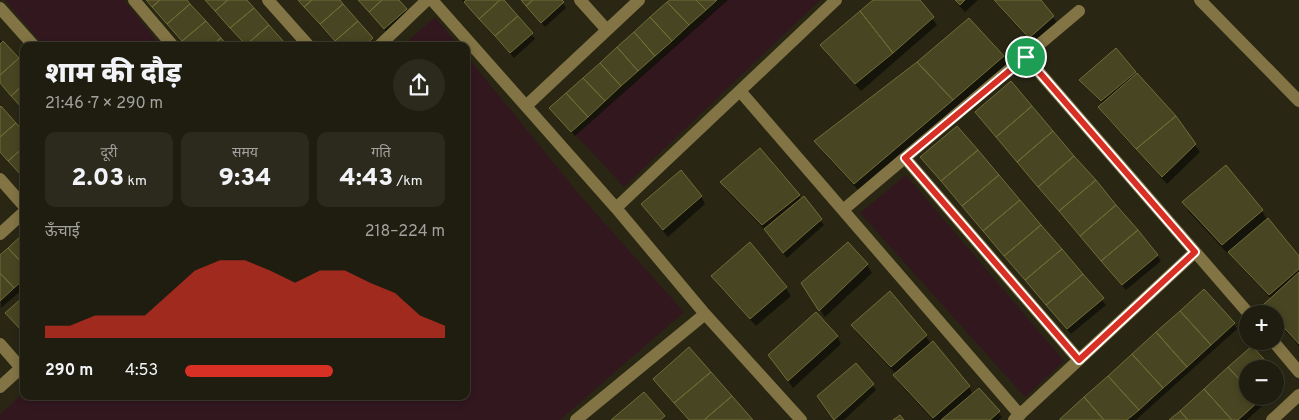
<!DOCTYPE html>
<html lang="hi">
<head>
<meta charset="utf-8">
<style>
  :root { --surface:#1f1d0f; --page:#2c2a1d; --text:#f1f3f6; --muted:#a1a29e; --line:#3c3b2f; --accent:#d93025 }
  body { margin:0; font-family:Overpass,"Noto Sans Devanagari",sans-serif; background:var(--page); color:var(--text); height:100vh; display:flex; flex-direction:column; font-size:19px; white-space:nowrap }
  * { box-sizing:border-box; margin:0 }
  p { font-size:16px; color:var(--muted) }
  .icon { flex:none; width:28px; height:28px; fill:none; stroke:currentColor; stroke-width:2; stroke-linecap:round; stroke-linejoin:round }
  .map { position:relative; flex:1; overflow:hidden }
  .panel { position:absolute; left:20px; top:42px; width:450px; height:358px; display:flex; flex-direction:column; background:var(--surface); border-radius:10px; box-shadow:0 2px 8px #0003,0 0 0 1px var(--line) }
  .panel>* { flex:none }
  .buttons { position:absolute; left:1239px; top:305px; display:grid; gap:10px }
  .buttons a { display:grid; place-items:center; width:45px; height:45px; border-radius:50%; background:var(--surface); box-shadow:0 2px 8px #0003,0 0 0 1px var(--line); font-size:25px }
  .pin { position:absolute; display:grid; place-items:center; width:42px; height:42px; color:#fff; margin:-21px; border:2px solid #fff; border-radius:50%; box-shadow:0 1px 5px #0007 }
  .round { display:grid; place-items:center; flex:none; width:52px; height:52px; border-radius:26px; background:var(--page) }
  .overview { display:flex; align-items:center; justify-content:space-between; height:85px; padding:0 25px }
  h1 { font-size:28px; font-weight:800; line-height:38px }
  .metrics { display:grid; grid-template-columns:repeat(3,1fr); gap:8px; height:85px; padding:5px 25px }
  .metrics div { display:grid; align-content:center; border-radius:10px; background:var(--page); text-align:center }
  .metrics b { font-size:25px; font-weight:800 }
  .metrics small { font-size:14px; font-weight:400 }
  .metrics p { font-size:14px }
  .chart { height:140px; padding:10px 25px }
  .chart p { display:flex; justify-content:space-between }
  .chart svg { width:100%; height:90px; margin-top:5px; fill:var(--accent); opacity:.7 }
  ul { padding:0 25px; list-style:none; font-size:16px }
  li { display:grid; grid-template-columns:80px 60px 1fr; align-items:center; height:38px }
  li i { height:12px; border-radius:6px; background:var(--accent) }
  .map>svg:first-child { display:block }
  .green { fill:#32171f }
  .shadow { fill:#0007 }
  .building { fill:#484522; stroke:#716d37 }
  .lines { fill:none; stroke-linecap:round; stroke-linejoin:round }
  .minor { stroke:#827444; stroke-width:12 }
  .route-casing { stroke:#fff; stroke-width:10 }
  .route { stroke:#d93025; stroke-width:6 }
</style>
</head>
<body>
<div class="map">
<svg width="1299" height="420" viewBox="0 0 1299 420">
  <rect width="100%" height="100%" fill="#292714"/>
  <path class="green" d="M5,0h119l37,46h-117z
    M726,0h94l-196,187 -48,-52z
    M435,17l24,29h-57z
    M466,55l116,143 102,114 -124,108h-560v-5l24,-23v4h442z
    M906,175l158,186 -39,36 -165,-184z"/>
  <path class="shadow" d="M145,0h40l42,46h-40z
    M205,0h40l41,46h-40z
    M298,0h40l37,44 -2,2h-34z
    M358,0h40l11,15 -21,19z
    M462,0h40l33,39 -21,19z
    M521,0h40l5,8 -21,19z
    M673,0h55l-153,136 -24,-28z
    M875,0h43l19,25 -76,66 -35,-38 -4,-8z
    M954,0h24l-13,12z
    M993,0h47l18,24 -24,21z
    M0,39l24,27v44l-24,-26z
    M1003,57l4,8 -146,128 -39,-42 -6,-10z
    M1135,73l60,72 5,7 -33,32 -63,-69 -5,-8 4,-3 -19,-18 -4,-5z
    M976,113l181,142 4,6 -35,29z
    M957,127l149,178 -35,29 -146,-172z
    M760,150l64,75 -37,33 -20,-26 -41,-42 -4,-8z
    M1226,166l36,45 6,10 31,37v88l-24,-26v-6l-6,-1 -4,-7 6,-7 -36,-39 -6,-9 -2,2 -39,-42 -4,-8z
    M701,196l4,8 -37,33 -21,-25 -4,-8z
    M24,235v53l-23,20 -1,-51z
    M750,244l36,44 5,8 -35,30 -39,-42 -5,-8z
    M848,244l19,21 5,8 -47,44 -18,-26z
    M890,292l36,44 5,8 38,43 4,7 6,-4 23,27 -3,3h-66l-34,-37 -5,-7 2,-2 -39,-41 -5,-8z
    M1234,324l3,5 -101,91h-75z
    M837,336l4,8 -48,44 -23,-32z
    M856,364l20,26 -32,30h-9l-13,-18z
    M1248,369v27h25l-26,24h-76z
    M1275,373l10,13 -10,9z
    M654,379l97,41h-63z"/>
  <path class="building" d="M146,0h14l-8,7z
    M160,0h27l3,4 -23,20 -15,-17z
    M205,0h23l-13,11z
    M228,0h19l7,8 -24,20 -15,-17z
    M298,0h14l-8,7z
    M312,0h28l3,4 -23,20 -16,-17z
    M358,0h24l-13,12z
    M382,0h17l8,9 -23,20 -15,-17z
    M466,0h34l-21,19 -15,-17z
    M500,0h4l14,16 -23,20 -16,-17z
    M521,0h12l-7,6z
    M533,0h29l2,2 -23,21 -15,-17z
    M670,0h26l10,10 -17,15 -22,-23z
    M696,0h21l-11,10z
    M873,0h47l14,17 -41,36 -33,-42z
    M955,0h10l-5,5z
    M994,0h47l13,16 -25,22z
    M667,2l22,23 -17,16 -22,-24z
    M190,4l16,17 -24,20 -15,-17z
    M343,4l15,17 -23,20 -15,-17z
    M254,8l15,17 -23,20 -16,-17z
    M860,11l33,42 -38,31 -35,-39z
    M518,16l15,17 -23,20 -15,-17z
    M650,17l22,24 -17,15 -21,-24z
    M969,18l35,38 -51,44 -36,-38z
    M206,21l15,17 -10,8h-24l-5,-5z
    M358,21l15,17 -9,8h-25l-4,-5z
    M269,25l15,17 -5,4h-32l-1,-1z
    M634,32l21,24 -17,15 -21,-24z
    M221,38l7,8h-17z
    M3,41l16,17 -19,17v-31z
    M617,47l21,24 -17,15 -21,-23z
    M1116,48l20,24 -35,29 -22,-21z
    M19,58l5,6v20l-13,12 -11,-13v-8z
    M917,62l36,38 -99,84 -40,-43z
    M600,63l21,23 -16,15 -22,-23z
    M1137,73l39,43 -40,33 -38,-42z
    M583,78l22,23 -17,16 -22,-24z
    M1011,81l21,25 -36,31 -21,-25z
    M24,84v26l-13,-14z
    M566,93l22,24 -17,15 -22,-24z
    M1,106l15,17 -16,14v-30z
    M1032,106l21,25 -36,31 -21,-25z
    M1176,116l20,28 -34,33 -26,-28z
    M16,123l8,9v15l-16,14 -8,-9v-15z
    M957,126l21,24 -37,31 -21,-24z
    M1053,131l21,25 -36,31 -21,-25z
    M24,147v31l-16,-17z
    M760,148l40,47 -38,30 -42,-43z
    M978,150l21,25 -37,31 -21,-25z
    M1074,156l22,24 -37,31 -21,-24z
    M1226,165l37,45 -41,35 -40,-43z
    M681,170l21,26 -39,34 -22,-26z
    M999,175l21,25 -37,31 -21,-25z
    M1096,180l20,25 -36,31 -21,-25z
    M804,196l18,23 -39,34 -19,-24z
    M1020,200l21,25 -37,31 -21,-25z
    M1116,205l22,25 -37,31 -21,-25z
    M1268,218l31,38v13l-30,26 -41,-43z
    M1041,225l21,24 -37,31 -21,-24z
    M1138,230l20,25 -36,30 -21,-24z
    M24,233v32l-16,-17z
    M750,242l37,45 -37,32 -39,-43z
    M848,242l20,22 -49,47 -18,-28z
    M8,248l16,17v14l-10,9 -14,-15v-18z
    M1062,249l21,25 -37,31 -21,-25z
    M1299,272v72l-24,-26v-4h-4l-8,-9z
    M0,273l14,15 -14,13z
    M1083,274l21,24 -37,31 -21,-24z
    M1204,289l31,34 -24,22 -31,-34z
    M890,291l37,44 -36,32 -40,-42z
    M22,298l2,2v33l-19,-20z
    M1180,311l31,34 -24,22 -31,-35z
    M816,312l22,24 -50,45 -20,-26z
    M1156,332l31,35 -24,21 -31,-34z
    M933,341l37,45 -37,32 -40,-43z
    M1252,346l21,23h-25v20l-20,-22z
    M689,347l22,25 -37,31 -21,-24z
    M1132,354l31,34 -24,22 -31,-34z
    M856,363l18,21 -40,36 -17,-24z
    M1228,367l20,22v7h6l5,5 -21,19h-6l-28,-31z
    M1275,371l8,9 -8,7z
    M711,372l21,24 -28,24h-15l-15,-17z
    M1108,376l31,34 -12,10h-23l-20,-23z
    M979,388l21,23 -10,9h-49z
    M1204,389l28,31h-44l-8,-9z
    M644,392l21,24 -5,4h-49z
    M732,396l21,24h-49z
    M1254,396h10l-5,5z
    M1084,397l20,23h-44v-1z
    M1180,411l8,9h-19z
    M900,415l4,5h-11z"/>
  <g class="lines">
    <path class="minor" d="M134,0l39,46
      M268,0l41,46
      M432,0l184,208 220,-208
      M580,0l27,30
      M1200,0l99,101
      M0,8l34,38
      M379,46l48,-46
      M1026,57l223,257
      M740,91l280,324
      M526,106l113,-106
      M905,158l174,202
      M0,179l24,27
      M843,210l236,-199
      M0,234l24,-22
      M705,314l96,106
      M1273,341l26,31
      M0,344l21,24
      M0,387l24,-22
      M576,420l129,-106 -89,-106
      M1014,420l181,-168
      M1272,420l27,-25"/>
  </g>
  <g class="lines">
    <defs>
      <path id="route" d="M1026,57l169,195 -116,108 -174,-202z"/>
    </defs>
    <use href="#route" class="route-casing"/>
    <use href="#route" class="route"/>
  </g>
</svg>
<div class="buttons">
<a>+</a>
<a>−</a>
</div>
<div class="pin" style="left:1026px;top:57px;background:#1e9e55"><svg class="icon" aria-label="arrive" viewBox="0 0 24 24"><path d="M6 21V4h12l-3 4 3 4H6"/></svg></div>
<section class="panel">
<div class="overview"><div><h1>शाम की दौड़</h1><p>21:46 · 7 × 290 m</p></div><a class="round"><svg class="icon" aria-label="share" viewBox="0 0 24 24"><path d="M12 15V3M7 8l5-5 5 5M5 13v7h14v-7"/></svg></a></div>
<div class="metrics">
<div><p>दूरी</p><b>2.03<small> km</small></b></div>
<div><p>समय</p><b>9:34</b></div>
<div><p>गति</p><b>4:43<small> /km</small></b></div>
</div>
<div class="chart"><p><span>ऊँचाई</span>218–224 m</p>
<svg viewBox="0 0 160 44" preserveAspectRatio="none"><path d="M0 44V38L10 38L20 33L30 33L40 33L50 22L60 11L70 6L80 6L90 11L100 17L110 11L120 11L130 17L140 22L150 33L160 38V44z"/></svg>
</div>
<ul>
<li><b>290 m</b>4:53<i style="width:57%"></i></li>
</ul>
</section>
</div>
</body>
</html>
